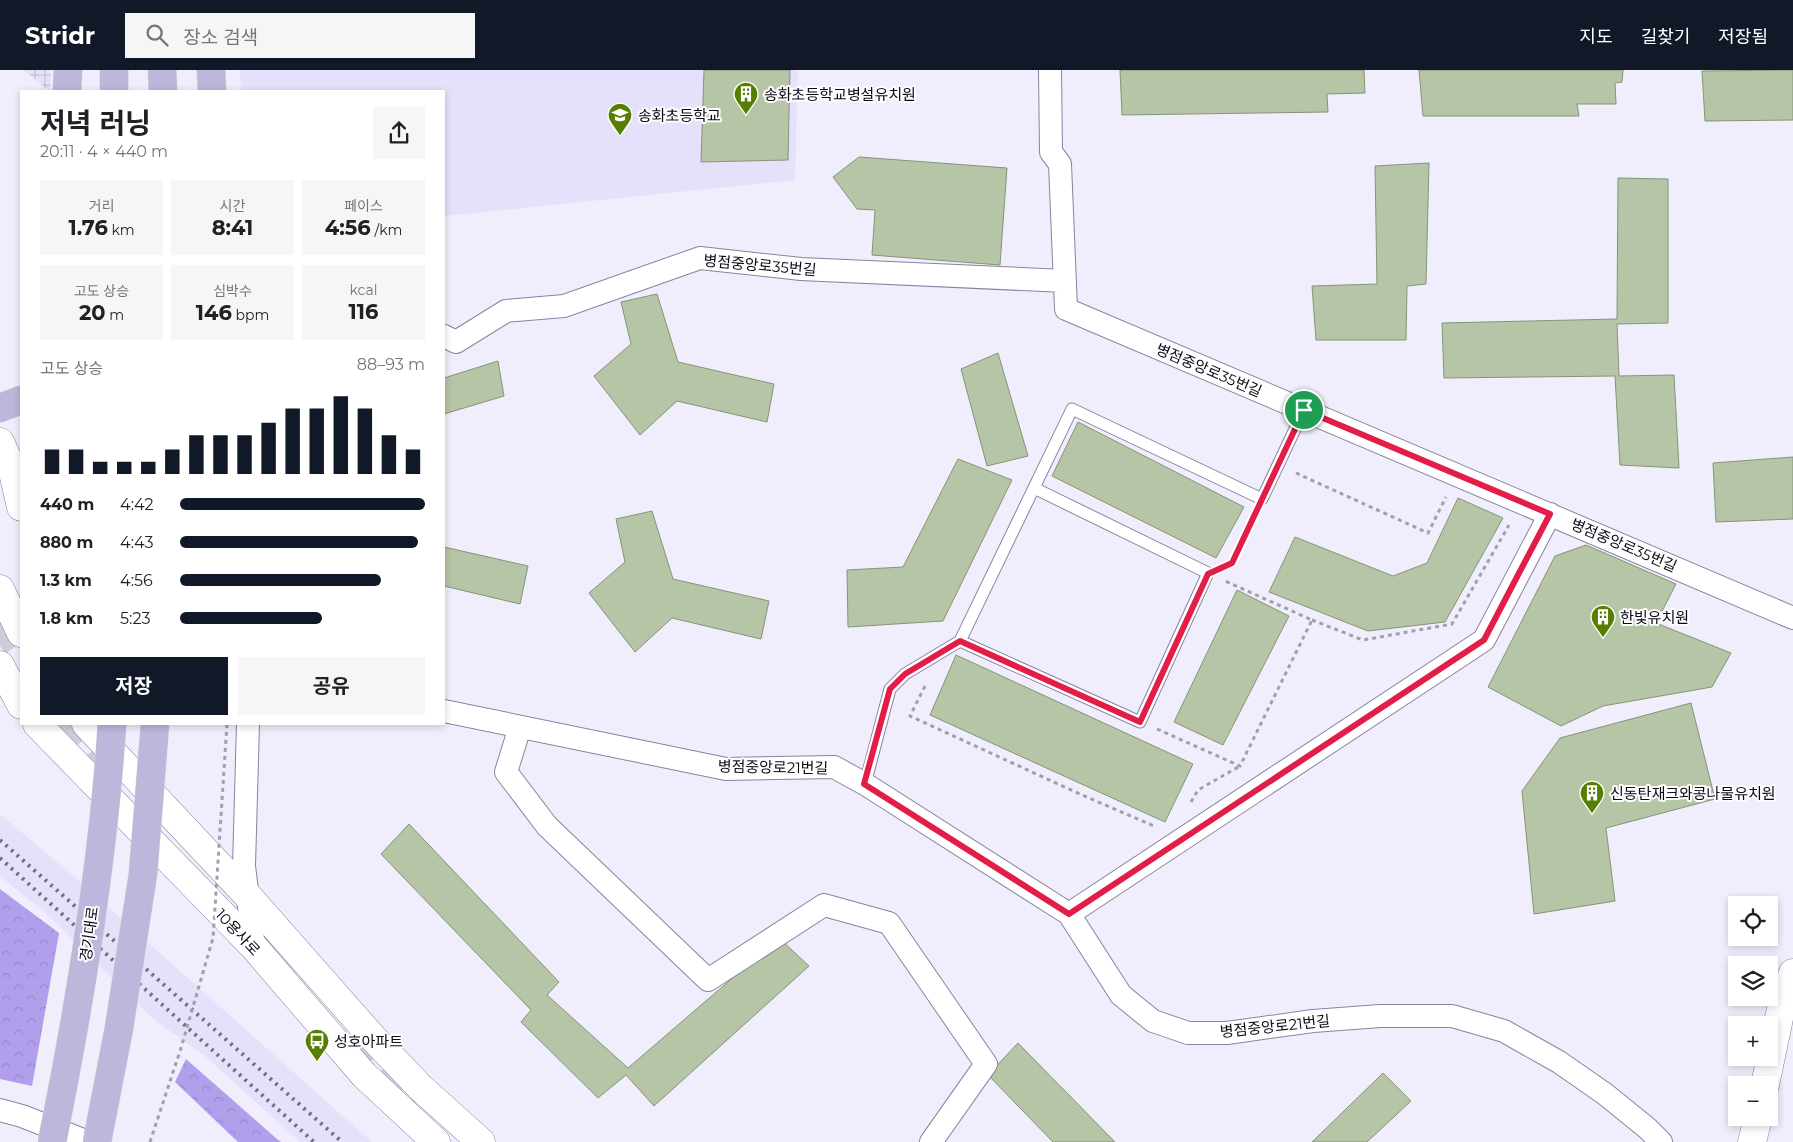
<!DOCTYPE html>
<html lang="ko">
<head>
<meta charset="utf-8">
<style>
  :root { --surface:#fff; --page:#f6f6f6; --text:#202124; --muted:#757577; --accent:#111827 }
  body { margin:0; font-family:Montserrat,"Noto Sans KR",sans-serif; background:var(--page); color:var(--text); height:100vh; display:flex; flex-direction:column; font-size:19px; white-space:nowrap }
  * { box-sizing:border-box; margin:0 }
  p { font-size:16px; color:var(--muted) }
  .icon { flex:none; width:28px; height:28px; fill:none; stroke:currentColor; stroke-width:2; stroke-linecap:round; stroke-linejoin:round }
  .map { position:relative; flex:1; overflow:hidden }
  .sheet { position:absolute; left:20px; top:20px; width:425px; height:635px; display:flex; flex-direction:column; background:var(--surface); border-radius:0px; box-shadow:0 2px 8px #0003 }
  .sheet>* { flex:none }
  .tools { position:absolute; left:1728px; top:826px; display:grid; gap:10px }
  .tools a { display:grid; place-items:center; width:50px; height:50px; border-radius:0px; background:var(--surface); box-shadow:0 2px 8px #0003; font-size:25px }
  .pin { position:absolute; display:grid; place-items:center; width:42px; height:42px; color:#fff; margin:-21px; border:2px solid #fff; border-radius:50%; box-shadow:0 1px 5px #0007 }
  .round { display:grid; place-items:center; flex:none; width:52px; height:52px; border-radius:0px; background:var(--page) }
  .head { display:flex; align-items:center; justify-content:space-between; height:85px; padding:0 20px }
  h1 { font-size:28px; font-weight:700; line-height:38px }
  .figures { display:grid; grid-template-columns:repeat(3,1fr); gap:8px; height:85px; padding:5px 20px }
  .figures div { display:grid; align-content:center; border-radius:0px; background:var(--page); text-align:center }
  .figures b { font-size:21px; font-weight:700 }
  .figures small { font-size:14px; font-weight:400 }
  .figures p { font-size:14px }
  .chart { height:140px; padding:10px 20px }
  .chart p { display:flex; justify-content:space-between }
  .chart svg { width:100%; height:90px; margin-top:5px; stroke:var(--accent); stroke-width:6 }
  .primary-button { display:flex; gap:10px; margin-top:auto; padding:10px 20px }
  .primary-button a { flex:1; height:58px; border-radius:0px; background:var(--accent); color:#fff; font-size:20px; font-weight:700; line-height:58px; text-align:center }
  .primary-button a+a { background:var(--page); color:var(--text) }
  ul { padding:0 20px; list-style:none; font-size:16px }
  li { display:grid; grid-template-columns:80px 60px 1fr; align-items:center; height:38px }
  li i { height:12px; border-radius:6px; background:var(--accent) }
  header { display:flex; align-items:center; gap:30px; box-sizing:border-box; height:70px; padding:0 25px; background:var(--accent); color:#fff }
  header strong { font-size:24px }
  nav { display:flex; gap:28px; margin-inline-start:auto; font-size:18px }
  .search { width:350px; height:45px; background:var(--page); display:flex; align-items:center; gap:12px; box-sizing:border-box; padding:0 18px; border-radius:0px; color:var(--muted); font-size:19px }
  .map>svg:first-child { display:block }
  .built { fill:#e5e1fa }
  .industrial { fill:url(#industrial-grid) }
  .forest { fill:url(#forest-crowns) }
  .building { fill:#b6c5a5; stroke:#859476 }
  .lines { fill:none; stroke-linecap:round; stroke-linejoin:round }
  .tertiary-tunnel { stroke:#ceccd9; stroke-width:28; stroke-dasharray:28 14; stroke-linecap:butt }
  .service-casing { stroke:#8982a2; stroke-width:13 }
  .minor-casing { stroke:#8982a2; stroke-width:24 }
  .tertiary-casing { stroke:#8982a2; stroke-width:29 }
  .primary-casing { stroke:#ceced0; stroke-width:29 }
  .path { stroke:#a19fac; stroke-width:3; stroke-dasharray:4 4; stroke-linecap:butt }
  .service { stroke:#fff; stroke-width:11 }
  .minor { stroke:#fff; stroke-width:22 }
  .tertiary { stroke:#fff; stroke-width:28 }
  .primary { stroke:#bfb6dc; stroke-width:28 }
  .rail { stroke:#716f7b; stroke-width:4; stroke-dasharray:2.5 5; stroke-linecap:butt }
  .primary-bridge-casing { stroke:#ceced0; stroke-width:29; stroke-linecap:butt }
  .path-bridge { stroke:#a19fac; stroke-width:3; stroke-dasharray:4 4; stroke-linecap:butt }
  .primary-bridge { stroke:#bfb6dc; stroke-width:28 }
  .route-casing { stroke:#fff; stroke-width:10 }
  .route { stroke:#e11d48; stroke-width:6 }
  .labels { text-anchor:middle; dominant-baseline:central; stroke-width:4; stroke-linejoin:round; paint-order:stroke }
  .poi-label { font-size:15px; fill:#0c0914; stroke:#fdfdfd; text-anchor:start }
  .street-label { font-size:15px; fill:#0c0914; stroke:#fdfdfd }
</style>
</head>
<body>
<header>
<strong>Stridr</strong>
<div class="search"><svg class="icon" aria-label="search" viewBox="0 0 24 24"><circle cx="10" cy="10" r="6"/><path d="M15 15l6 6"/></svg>장소 검색</div>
<nav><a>지도</a><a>길찾기</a><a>저장됨</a></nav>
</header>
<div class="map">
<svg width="1793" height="1072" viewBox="0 0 1793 1072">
  <defs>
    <pattern id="industrial-grid" width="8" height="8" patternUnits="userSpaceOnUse" patternTransform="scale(1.25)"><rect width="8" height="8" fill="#e5e1fa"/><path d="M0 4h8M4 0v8" fill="none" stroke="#c3c0d5"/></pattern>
    <pattern id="forest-crowns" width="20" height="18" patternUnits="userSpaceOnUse" patternTransform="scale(1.25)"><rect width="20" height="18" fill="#b19fec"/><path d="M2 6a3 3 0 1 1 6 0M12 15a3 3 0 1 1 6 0" fill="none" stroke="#9788ca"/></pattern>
  </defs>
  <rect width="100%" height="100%" fill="#f0eefc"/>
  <path class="built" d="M240,0h558l-3,110 -351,36v-125h-203z
    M0,744l70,59 302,269h-72l-94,-85 -54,-39 -104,-103 -48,-39z"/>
  <path class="industrial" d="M24,0h27l-1,21h-1z"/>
  <path class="forest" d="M0,819l59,44 -27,153 -32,-7z
    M186,989l91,80 4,3h-43l-63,-60z"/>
  <path class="building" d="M704,0h86l-2,90 -87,2z
    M1120,0h244l1,23 -38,1 1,18 -206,3z
    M1419,0h204l-1,12 -7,1 1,21h-39l2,12h-156z
    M1793,0v50l-88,1 -3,-50z
    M859,87l148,11 -7,97 -128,-10 3,-45 -18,-1 -24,-32z
    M1429,93l-3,121 -19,2 -1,54h-90l-4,-54 65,-2 -2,-118z
    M1618,108l50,1v144l-51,1 2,52 55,-1 5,93 -59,-3 -5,-89 -171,2 -2,-55 175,-4z
    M657,224l21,68 96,22 -7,38 -90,-21 -37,34 -46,-59 37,-32 -10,-42z
    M998,283l30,103 -41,10 -26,-97z
    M498,291l6,35 -60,18v-36z
    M1078,352l166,85 -28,51 -164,-82z
    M1793,387v62l-77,3 -3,-59z
    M958,389l54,21 -69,141 -95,6 -1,-57 56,-3z
    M1458,428l45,20 -58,104 -77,9 -99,-39 26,-55 98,39 34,-13z
    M652,441l21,68 96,22 -8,38 -89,-21 -37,34 -46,-59 36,-31 -9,-43z
    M1586,475l90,39 -20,39 75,30 -19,34 -109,19 -42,20 -73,-39 67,-131z
    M444,477l84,19 -8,38 -76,-18z
    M1237,520l52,26 -66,129 -49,-23z
    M956,585l237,109 -28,58 -235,-107z
    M1691,633l24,96 -109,29 9,73 -81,13 -12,-123 38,-53z
    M409,754l150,158 -12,13 81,73 151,-130 30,28 -155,140 -28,-31 -28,23 -77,-76 10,-12 -150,-156z
    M1018,973l97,99h-62l-65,-67z
    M1383,1003l28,28 -44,41h-55z"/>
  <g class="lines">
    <path class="tertiary-tunnel" d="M0,553l21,28
      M59,654l44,52
      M356,967l30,35 32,29"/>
    <defs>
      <path id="service" d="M960,571l180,81 68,-149 -174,-85
        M865,714l25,-95 15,-15 55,-33 112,-232 190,90 42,-89"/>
      <path id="minor" d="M1050,0l1,82 9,12 6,145 727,309
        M444,266l12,6 50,-31 58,-5 136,-48 101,11 264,12
        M444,641l282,58 108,-2 31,17 204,130 52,81 32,26 35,12h39l86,-12 67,-5h72l52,15 55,31 46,32 42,34 14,14
        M248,654l-4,142 10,81
        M520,657l-14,45 41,54 161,154 116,-75 65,18 97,141 -55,78
        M1069,844l415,-274 66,-126
        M0,1040l22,6 66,26"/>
      <path id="tertiary" d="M0,372l12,26 9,39
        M0,519l21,44
        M0,595l21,40
        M37,654l217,223 110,128 72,67
        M86,654l161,171 127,144 47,49 60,54
        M1765,1015l18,-86 10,-26
        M1752,1072l6,-24"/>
      <path id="primary" d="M114,0v21
        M162,0l1,21
        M211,0l1,21
        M67,21l1,-21
        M0,338l21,-8"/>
    </defs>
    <use href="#service" class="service-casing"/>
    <use href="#minor" class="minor-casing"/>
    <use href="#tertiary" class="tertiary-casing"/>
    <use href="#primary" class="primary-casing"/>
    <path class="path" d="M1296,403l132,60 18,-36
      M1227,496l5,-3 21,-46
      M1312,550l51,20 89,-16 57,-99
      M925,616l-15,30 172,79 72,31
      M1157,659l83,37 72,-146 -87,-39
      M1191,732l7,-12 42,-24"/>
    <use href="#service" class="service"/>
    <use href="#minor" class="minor"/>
    <use href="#tertiary" class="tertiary"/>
    <use href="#primary" class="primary"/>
    <path class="rail" d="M0,770l342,302
      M0,788l314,284"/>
    <defs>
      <path id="primary-bridge" d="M52,1072c28,-138 51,-278 60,-418
        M97,1072l22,-114 24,-154 12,-150"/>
    </defs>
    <use href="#primary-bridge" class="primary-bridge-casing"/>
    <path class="path-bridge" d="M150,1072l31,-94 32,-110 14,-214"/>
    <use href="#primary-bridge" class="primary-bridge"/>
  </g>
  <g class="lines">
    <defs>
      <path id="route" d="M1304,340l246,104 -66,126 -415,274 -205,-130 26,-95 15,-15 55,-33 180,81 68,-148 24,-11z"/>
    </defs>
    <use href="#route" class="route-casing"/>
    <use href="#route" class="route"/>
  </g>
  <defs>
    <symbol id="building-pin" viewBox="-11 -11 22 30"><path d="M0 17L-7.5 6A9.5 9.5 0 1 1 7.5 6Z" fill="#567f01" stroke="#fdfdfd"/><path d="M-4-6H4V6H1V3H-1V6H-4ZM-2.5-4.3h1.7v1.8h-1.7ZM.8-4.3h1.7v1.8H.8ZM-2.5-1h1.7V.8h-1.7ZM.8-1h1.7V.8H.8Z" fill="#fff"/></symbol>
    <symbol id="school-pin" viewBox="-11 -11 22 30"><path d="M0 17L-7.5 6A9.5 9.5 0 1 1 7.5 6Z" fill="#567f01" stroke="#fdfdfd"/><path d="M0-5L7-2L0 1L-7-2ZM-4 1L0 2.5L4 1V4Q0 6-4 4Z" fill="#fff"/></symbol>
    <symbol id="bus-pin" viewBox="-11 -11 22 30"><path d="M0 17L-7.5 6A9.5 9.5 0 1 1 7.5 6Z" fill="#567f01" stroke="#fdfdfd"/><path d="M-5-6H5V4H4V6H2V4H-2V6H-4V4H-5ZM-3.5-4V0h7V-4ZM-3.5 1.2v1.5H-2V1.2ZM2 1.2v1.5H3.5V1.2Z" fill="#fff"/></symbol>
  </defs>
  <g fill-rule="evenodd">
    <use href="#building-pin" x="732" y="10" width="28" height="38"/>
    <use href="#school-pin" x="606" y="31" width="28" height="38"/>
    <use href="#building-pin" x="1589" y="533" width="28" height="38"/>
    <use href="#building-pin" x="1578" y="709" width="28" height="38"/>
    <use href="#bus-pin" x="303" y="957" width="28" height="38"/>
  </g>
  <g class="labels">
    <g class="poi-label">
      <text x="764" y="24">송화초등학교병설유치원</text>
      <text x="638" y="45">송화초등학교</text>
      <text x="1620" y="547">한빛유치원</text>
      <text x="1610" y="723">신동탄재크와콩나물유치원</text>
      <text x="334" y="971">성호아파트</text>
    </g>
    <g class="street-label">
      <text transform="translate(760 195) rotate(5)">병점중앙로35번길</text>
      <text transform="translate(1209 300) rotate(23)">병점중앙로35번길</text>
      <text transform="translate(1624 475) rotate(23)">병점중앙로35번길</text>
      <text transform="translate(773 697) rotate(1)">병점중앙로21번길</text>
      <text transform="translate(238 862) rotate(47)">10용사로</text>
      <text transform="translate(89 864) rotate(-82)">경기대로</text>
      <text transform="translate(1275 956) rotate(-6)">병점중앙로21번길</text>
    </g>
  </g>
</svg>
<div class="tools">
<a><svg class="icon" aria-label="locate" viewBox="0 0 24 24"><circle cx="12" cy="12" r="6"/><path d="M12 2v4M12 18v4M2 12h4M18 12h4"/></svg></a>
<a><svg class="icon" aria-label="layers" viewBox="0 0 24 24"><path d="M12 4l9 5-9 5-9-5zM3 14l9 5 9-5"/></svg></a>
<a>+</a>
<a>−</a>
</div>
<div class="pin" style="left:1304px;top:340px;background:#1e9e55"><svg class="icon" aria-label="arrive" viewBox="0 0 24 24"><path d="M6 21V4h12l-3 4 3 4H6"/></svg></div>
<section class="sheet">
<div class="head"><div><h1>저녁 러닝</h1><p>20:11 · 4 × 440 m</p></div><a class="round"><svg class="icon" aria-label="share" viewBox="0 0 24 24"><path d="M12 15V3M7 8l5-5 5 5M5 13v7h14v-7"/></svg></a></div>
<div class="figures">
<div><p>거리</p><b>1.76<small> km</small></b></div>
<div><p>시간</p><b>8:41</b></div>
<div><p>페이스</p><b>4:56<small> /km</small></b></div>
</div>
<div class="figures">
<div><p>고도 상승</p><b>20<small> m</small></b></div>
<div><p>심박수</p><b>146<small> bpm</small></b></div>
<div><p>kcal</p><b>116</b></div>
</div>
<div class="chart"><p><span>고도 상승</span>88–93 m</p>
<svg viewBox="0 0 160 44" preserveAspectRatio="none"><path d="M5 44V32M15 44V32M25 44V38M35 44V38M45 44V38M55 44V32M65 44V25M75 44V25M85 44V25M95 44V19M105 44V12M115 44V12M125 44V6M135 44V12M145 44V25M155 44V32"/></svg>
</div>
<ul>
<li><b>440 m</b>4:42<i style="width:100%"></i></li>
<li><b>880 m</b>4:43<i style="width:97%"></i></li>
<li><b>1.3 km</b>4:56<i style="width:82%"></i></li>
<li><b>1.8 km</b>5:23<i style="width:58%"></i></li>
</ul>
<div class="primary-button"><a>저장</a><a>공유</a></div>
</section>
</div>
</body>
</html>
